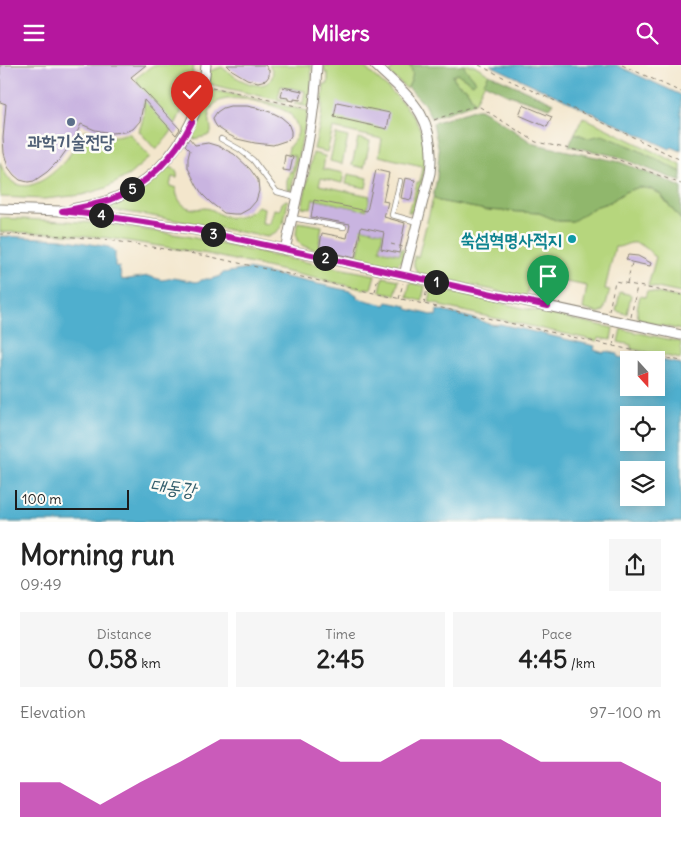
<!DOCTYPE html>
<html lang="en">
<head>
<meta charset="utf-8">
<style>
  :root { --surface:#fff; --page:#f6f6f6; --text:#222; --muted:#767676; --accent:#b5179e }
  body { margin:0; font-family:Delius,"Poor Story",sans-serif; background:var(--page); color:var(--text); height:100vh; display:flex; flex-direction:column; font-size:19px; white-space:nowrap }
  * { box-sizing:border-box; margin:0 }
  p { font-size:16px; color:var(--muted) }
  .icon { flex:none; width:28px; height:28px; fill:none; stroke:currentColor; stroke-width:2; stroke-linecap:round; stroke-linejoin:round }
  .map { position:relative; height:457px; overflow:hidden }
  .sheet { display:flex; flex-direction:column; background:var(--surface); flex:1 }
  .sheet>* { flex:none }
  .needle { width:32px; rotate:159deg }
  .tools { position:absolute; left:620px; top:286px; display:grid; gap:10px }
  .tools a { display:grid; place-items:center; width:45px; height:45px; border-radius:0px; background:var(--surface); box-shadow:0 2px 12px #0003; font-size:25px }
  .scale { position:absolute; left:15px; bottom:12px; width:114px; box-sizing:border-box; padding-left:5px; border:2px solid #1c1c1c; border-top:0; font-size:14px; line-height:18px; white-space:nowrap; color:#1c1c1c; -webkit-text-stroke:4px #fdfcf7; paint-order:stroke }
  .pin { position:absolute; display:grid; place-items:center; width:42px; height:42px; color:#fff; margin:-51px -21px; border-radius:50% 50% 50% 0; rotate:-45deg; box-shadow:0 0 5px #0007 }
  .pin .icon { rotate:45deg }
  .km { position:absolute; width:25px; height:25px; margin:-12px; border-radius:50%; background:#222; color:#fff; font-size:14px; line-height:25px; text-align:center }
  .round { display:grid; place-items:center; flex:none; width:52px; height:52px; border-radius:0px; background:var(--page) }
  .overview { display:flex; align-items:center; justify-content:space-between; height:85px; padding:0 20px }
  h1 { font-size:28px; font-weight:800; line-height:38px }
  .stats { display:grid; grid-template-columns:repeat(3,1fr); gap:8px; height:85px; padding:5px 20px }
  .stats div { display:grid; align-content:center; border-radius:0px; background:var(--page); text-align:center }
  .stats b { font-size:25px; font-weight:800 }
  .stats small { font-size:14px; font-weight:400 }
  .stats p { font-size:14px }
  .chart { height:140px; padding:10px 20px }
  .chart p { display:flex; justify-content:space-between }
  .chart svg { width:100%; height:90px; margin-top:5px; fill:var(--accent); opacity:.7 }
  header { display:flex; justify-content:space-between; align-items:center; height:65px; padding:0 20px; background:var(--accent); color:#fff; font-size:22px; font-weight:800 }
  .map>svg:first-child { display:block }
  .green { fill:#b6d67d; stroke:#69794c }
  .forest { fill:#90b76c; stroke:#566a44 }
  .water { fill:#4fafce; stroke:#366675; fill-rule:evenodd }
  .building { fill:#c9b4e0 }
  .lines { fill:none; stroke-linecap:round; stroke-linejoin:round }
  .service-casing { stroke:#888174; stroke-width:6 }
  .minor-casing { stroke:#888174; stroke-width:11 }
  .path { stroke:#888174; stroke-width:1; stroke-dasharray:4 4; stroke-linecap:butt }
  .service { stroke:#fff; stroke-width:4.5 }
  .minor { stroke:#fff; stroke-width:9 }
  .route-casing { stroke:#fff; stroke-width:10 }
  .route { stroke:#b5179e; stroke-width:6 }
  .service-dot { fill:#5c6f8a; stroke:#fdfcf7; stroke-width:2 }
  .culture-dot { fill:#0f9aa8; stroke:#fdfcf7; stroke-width:2 }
  .labels { text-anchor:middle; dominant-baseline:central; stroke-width:5; stroke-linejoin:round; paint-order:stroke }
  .service-label { font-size:18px; font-weight:bold; fill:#4e5e75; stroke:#fdfcf7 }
  .culture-label { font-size:18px; font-weight:bold; fill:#0d838f; stroke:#fdfcf7; text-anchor:end }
  .water-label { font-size:19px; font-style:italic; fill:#335e6c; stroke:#fdfcf7 }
</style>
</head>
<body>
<header><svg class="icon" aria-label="menu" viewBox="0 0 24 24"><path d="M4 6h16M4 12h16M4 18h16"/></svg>Milers<svg class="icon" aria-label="search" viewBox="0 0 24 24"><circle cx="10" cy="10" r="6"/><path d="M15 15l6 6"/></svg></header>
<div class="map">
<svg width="681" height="457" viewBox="0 0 681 457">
  <rect width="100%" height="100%" fill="#fdfcf7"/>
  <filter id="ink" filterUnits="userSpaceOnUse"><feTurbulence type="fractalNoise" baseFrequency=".02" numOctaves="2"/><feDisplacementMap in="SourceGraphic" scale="10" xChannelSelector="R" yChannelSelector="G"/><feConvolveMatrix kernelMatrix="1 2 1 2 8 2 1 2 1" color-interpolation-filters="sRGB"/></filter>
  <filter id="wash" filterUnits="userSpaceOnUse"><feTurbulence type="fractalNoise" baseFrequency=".0096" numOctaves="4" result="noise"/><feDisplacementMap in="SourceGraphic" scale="20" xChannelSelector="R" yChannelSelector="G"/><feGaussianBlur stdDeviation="1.12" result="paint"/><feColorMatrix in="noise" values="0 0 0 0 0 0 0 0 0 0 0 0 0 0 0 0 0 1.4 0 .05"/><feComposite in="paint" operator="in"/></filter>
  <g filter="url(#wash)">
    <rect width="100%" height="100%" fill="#f3e6cc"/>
    <path class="green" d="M153,0h41c-3,23 -11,47 -23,67 -4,6 -10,12 -15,18l-17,-19c9,-23 4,-30 -3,-53z
      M269,0h42l1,14 -3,28 -15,-3 1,-2 8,1 2,-12 -24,-5 -3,12 8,2v2l-77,-18 1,-13 12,-4c9,8 38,28 49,12 3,-5 2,-9 -2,-14z
      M327,0h35c32,30 68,52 63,101 -2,15 -8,31 -12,46h-5l3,-10h2l4,-20h3l2,-16 -43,-10 3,-17 -49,-11 -6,24 -13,-3 7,-30 3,-35h4v-11h-3l-1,-7z
      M396,0h13c7,9 3,15 -2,24l-18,-16z
      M464,0h10l15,9 -14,29 -9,-15 -8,-4 -6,-9 6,-1 15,10 -10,-17z
      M208,24l100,22 -17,79 -4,-1v-8l3,-10 2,1 3,-16 -8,-2c1,-1 2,-5 2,-7 4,-6 9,-9 9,-17 -1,-6 -5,-13 -9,-17 -14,-9 -66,-24 -77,-6 -6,9 0,17 -1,26l-4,3 -13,3 -4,-4 13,-30z
      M583,52l98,48v7l-49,-25 -44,-9 -13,-5z
      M85,65c16,8 27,8 44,3l21,24 -21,18 -23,13 -24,7 -38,4 -44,-2v-35c1,4 3,8 5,11 17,29 49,2 63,-16 7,-9 12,-18 17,-27z
      M336,69l12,3 -6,27 -12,-3z
      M358,73l12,3 -6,27 -12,-3z
      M313,88l12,3 -2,13 21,4 -2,10 -21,-5 -2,7 51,11 -3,14 -4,-1 -4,18 24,5 -3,18 20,4 1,-6 3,1 -2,11 -5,5h-9l-31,-7 5,-26 -7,-2 4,-21 -46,-10 -2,9 -9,-1z
      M169,102c6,1 9,5 8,11l-5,-1 -2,9 6,2c0,11 7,21 19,21 5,0 10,-2 15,0 4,1 7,4 11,6 13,6 27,1 37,-9l6,2 -2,15 8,1 4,-15 6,1 2,-7 4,-3 2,1c-4,18 -2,28 -21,36l-120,-22 -35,-5 -1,-1 1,-6 32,-17 21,-18z
      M348,109l20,4 -2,10 -20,-4z
      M639,122l12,2 9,5 21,26v73l-33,-7 8,-29c-6,-3 -7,-8 -13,-11 -13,-8 -18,2 -28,1l-10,42 5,1 -6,21 -5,2 -16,-4 4,-23 -56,-11 -5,22 -103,-22 -5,-2 -4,-7v-10l4,1 15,-59 6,3 47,9 53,3 19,8h14l23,-14 15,-5 15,-10z
      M0,153l66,3 41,3 79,12 83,19 106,20 -4,14 -5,-1 -3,1 -155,-35 -99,-16 -57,-5 -52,-1z
      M298,157l24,4 -4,24c-20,-4 -25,-7 -20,-28z
      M383,212l16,3 -4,15 -15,-4z
      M410,218l15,3 -3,15 -15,-4z
      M432,223l181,40 -2,12 -13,-2 -1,3 -157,-35 -1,-2 -10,-2z
      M647,226l34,7v32l-40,-9c-7,-7 -3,-16 -1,-25l5,1z
      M620,227l11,3 -4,19 -11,-3z
      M621,264l60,13v17l-50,-10v-4l-13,-3z"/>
    <path class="forest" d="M409,0h55v2l12,14 -3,3 -15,-10 -6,2 6,8 8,4 9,15 -44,15 -7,-14 -16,-17c4,-8 7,-15 1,-22z
      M489,9l65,29 -4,5 -41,-13 -25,-12z
      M476,44h4l9,5 45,30 86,18 50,20 11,5v33l-21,-26 -9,-5 -12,-2 -14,5 -15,10 -15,5 -22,14h-15l-19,-8 -53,-3 -47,-9 -6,-3 4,-20 2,-27 -6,-28z
      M575,68l13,5 14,-3 30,12 49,25v10l-65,-26 -47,-10z"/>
    <path class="water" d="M490,0h126l65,30v56l-9,-4 -2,2z
      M0,171l62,3 47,8 6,5v14l4,1 3,13 26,-4 14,4 12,-2 22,4 9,-3h6l9,-3 3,-3 25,-4 102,22 7,4v3l28,7 2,-3 20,4v3l29,7 1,-6 43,10c5,3 14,6 20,4l95,22 -1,4 10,3 1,-2 13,3v3l10,2 1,-5 52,10v158h-681zM629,295h27v27h-27zM629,350h27v28h-27zM629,405h27v27h-27z"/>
    <g id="blocks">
      <path class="building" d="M0,0h146l-15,12 49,52 -4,6 -32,-35 -4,21 -7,8 -9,3 -13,1 -16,-3 -14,-6 -8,17 -13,18 -13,13 -13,9 -6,1 -8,-2 -6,-5 -6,-8 -4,-14 -1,-15 3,-34 -6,-2z
        M227,0h38l4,5v6l-3,4 -8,2 -11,-3 -15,-9z
        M283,22l19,4 -2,9 -6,-1v2l-6,-1v-2l-7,-1z
        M337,37l53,11 -3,16 -53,-12z
        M523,40l29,12 -5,10 -28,-12z
        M230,41h17l14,3 12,4 8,4 7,6 3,8v5l-3,4 -15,5 -18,-2 -18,-4 -8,-4 -12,-8 -3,-5 -1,-4 4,-6 6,-4z
        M189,73l6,7 13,-2 10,3 16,8 16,15 8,11 1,11 -3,10 -7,8 -9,5h-6l-10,-1 -13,-10 -8,-8 -6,-9 -9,-18v-10l2,-8 -5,-5z
        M285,90l8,2 -3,14 -7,-1z
        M376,105l13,3 -6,28 5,1 -4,15 21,6 -6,30 -18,-4 3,-17 -23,-5 -6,31 -36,-8 3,-17 25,5 3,-14 -39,-7 3,-17 53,11z
        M405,113l10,2 -4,20 -10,-2z
        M628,190l10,1 13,7 -1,3 -19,-4 -5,-3z"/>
    </g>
  </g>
  <g filter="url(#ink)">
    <use href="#blocks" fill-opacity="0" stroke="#888174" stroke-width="1"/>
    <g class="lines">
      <defs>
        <path id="service" d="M221,74l18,10 14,11 24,32 19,5
          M400,116l-8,34 25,7
          M292,153l52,9"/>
        <path id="minor" d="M375,0c37,34 62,53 55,108l-26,102
          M0,144l61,2 36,4 99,15 485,105
          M72,144c16,-3 32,-6 47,-13 50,-24 83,-77 87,-131
          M285,185c13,-61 30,-123 32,-185"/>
      </defs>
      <use href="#service" class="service-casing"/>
      <use href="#minor" class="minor-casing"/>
      <path class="path" d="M479,0l34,17 74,33 94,45
        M622,0l59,27
        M212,22l93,21
        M434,55l36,-13h10l56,35 78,16 67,26
        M0,169l51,1 58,5 98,16 474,105
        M391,179l12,3
        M627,218l5,-20
        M375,227l3,-15
        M399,234l4,-16
        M424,239l3,-16
        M609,246l6,-30 66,14
        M631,252l6,-31
        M613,281l3,-16"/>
      <use href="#service" class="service"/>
      <use href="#minor" class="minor"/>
    </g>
  </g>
  <g class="lines" filter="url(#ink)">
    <defs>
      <path id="route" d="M192,57c-17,34 -45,64 -82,78 -16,5 -32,8 -48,11l35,4 99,15 352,76"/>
    </defs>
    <use href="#route" class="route-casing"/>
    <use href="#route" class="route"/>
  </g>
  <circle class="service-dot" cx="71" cy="57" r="5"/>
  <circle class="culture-dot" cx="572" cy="174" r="5"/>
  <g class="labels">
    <g class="service-label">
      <text x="71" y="76">과학기술전당</text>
    </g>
    <g class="culture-label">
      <text x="562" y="174">쑥섬혁명사적지</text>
    </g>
    <g class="water-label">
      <text transform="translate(173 422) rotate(7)">대동강</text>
    </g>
  </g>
</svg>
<div class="tools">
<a><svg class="needle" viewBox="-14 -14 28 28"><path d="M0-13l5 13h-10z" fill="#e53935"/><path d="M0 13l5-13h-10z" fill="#767676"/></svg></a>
<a><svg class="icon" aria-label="locate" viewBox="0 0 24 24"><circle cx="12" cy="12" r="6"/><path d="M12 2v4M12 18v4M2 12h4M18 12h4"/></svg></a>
<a><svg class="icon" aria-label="layers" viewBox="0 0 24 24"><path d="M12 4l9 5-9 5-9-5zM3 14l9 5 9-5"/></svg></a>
</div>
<div class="scale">100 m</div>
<div class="pin" style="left:548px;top:241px;background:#1e9e55"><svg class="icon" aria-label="arrive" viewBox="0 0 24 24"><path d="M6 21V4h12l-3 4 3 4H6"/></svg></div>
<div class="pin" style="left:192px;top:57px;background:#d93025"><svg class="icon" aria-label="check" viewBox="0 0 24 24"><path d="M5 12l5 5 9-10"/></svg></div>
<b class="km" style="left:436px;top:217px">1</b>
<b class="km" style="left:325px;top:193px">2</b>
<b class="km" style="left:213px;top:169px">3</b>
<b class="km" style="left:101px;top:150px">4</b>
<b class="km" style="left:132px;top:124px">5</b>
</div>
<section class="sheet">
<div class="overview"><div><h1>Morning run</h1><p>09:49</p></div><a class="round"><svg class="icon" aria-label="share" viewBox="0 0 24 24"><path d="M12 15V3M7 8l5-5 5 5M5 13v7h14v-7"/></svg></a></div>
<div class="stats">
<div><p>Distance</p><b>0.58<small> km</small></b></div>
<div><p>Time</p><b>2:45</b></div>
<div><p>Pace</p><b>4:45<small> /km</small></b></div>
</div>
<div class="chart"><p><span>Elevation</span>97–100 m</p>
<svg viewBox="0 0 160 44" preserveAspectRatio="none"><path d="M0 44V27L10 27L20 38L30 27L40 17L50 6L60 6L70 6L80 17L90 17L100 6L110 6L120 6L130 17L140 17L150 17L160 27V44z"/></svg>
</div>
</section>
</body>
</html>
